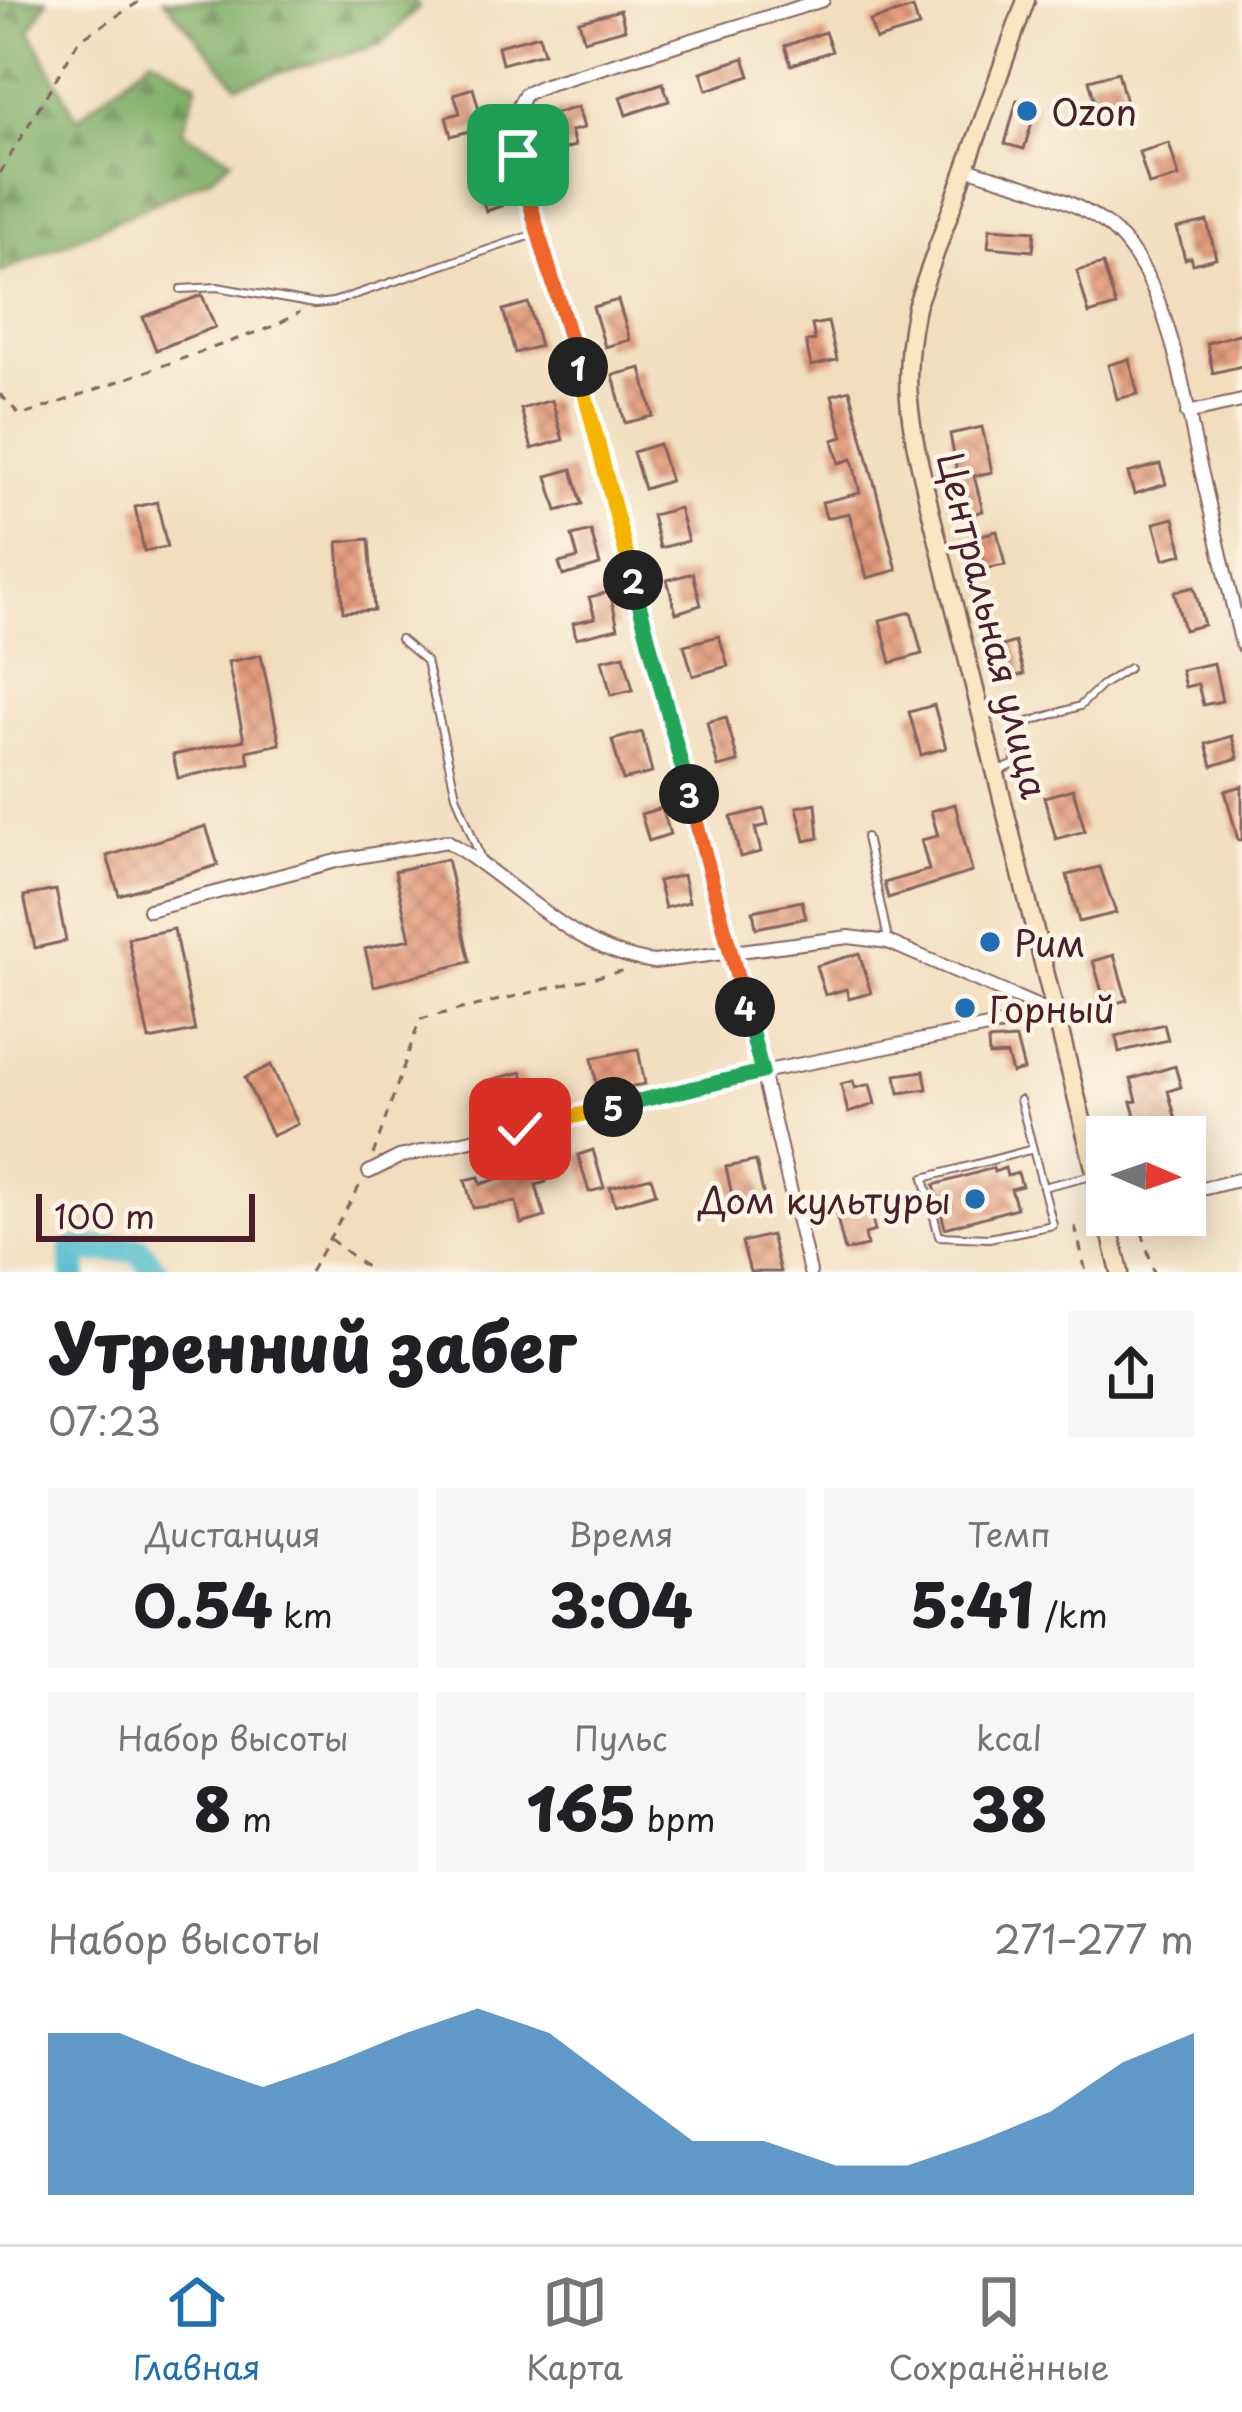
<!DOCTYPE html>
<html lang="ru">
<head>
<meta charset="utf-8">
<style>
  :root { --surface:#fff; --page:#f6f6f6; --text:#202124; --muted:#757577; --line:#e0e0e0; --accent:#1f6fb2 }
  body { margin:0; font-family:"Playpen Sans",sans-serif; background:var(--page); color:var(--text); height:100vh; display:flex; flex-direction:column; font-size:45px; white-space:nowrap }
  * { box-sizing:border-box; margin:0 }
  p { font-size:39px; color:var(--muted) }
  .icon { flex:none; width:66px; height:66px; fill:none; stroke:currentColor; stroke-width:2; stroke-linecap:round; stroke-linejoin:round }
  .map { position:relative; height:1272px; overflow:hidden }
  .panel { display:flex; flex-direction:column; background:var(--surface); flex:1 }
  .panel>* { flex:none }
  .needle { width:78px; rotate:92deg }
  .controls { position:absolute; left:1086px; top:1116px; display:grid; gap:24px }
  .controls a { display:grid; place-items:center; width:120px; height:120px; border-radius:0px; background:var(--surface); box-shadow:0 6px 30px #0003; font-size:60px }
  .scale { position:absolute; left:36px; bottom:30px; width:219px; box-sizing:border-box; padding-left:12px; border:6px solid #4a1f2b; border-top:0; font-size:33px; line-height:42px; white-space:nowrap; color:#4a1f2b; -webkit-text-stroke:9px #fcf5e5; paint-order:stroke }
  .pin { position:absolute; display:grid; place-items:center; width:102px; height:102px; color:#fff; margin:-51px; border-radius:24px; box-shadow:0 6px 18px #0006 }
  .km { position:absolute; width:60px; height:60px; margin:-30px; border-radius:50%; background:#222; color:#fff; font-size:33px; line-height:60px; text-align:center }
  .round { display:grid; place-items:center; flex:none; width:126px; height:126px; border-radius:0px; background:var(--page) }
  .head { display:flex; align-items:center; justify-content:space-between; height:204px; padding:0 48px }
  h1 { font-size:66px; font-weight:800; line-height:90px }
  .figures { display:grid; grid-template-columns:repeat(3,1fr); gap:18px; height:204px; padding:12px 48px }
  .figures div { display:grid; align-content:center; border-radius:0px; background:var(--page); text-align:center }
  .figures b { font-size:60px; font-weight:800 }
  .figures small { font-size:33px; font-weight:400 }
  .figures p { font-size:33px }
  .chart { height:336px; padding:24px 48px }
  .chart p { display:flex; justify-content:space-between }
  .chart svg { width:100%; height:216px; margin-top:12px; fill:var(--accent); opacity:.7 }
  .tab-bar { display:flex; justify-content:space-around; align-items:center; height:168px; border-top:3px solid var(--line); background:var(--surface); font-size:33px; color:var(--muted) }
  .tab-bar a { display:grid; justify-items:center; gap:6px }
  .tab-bar .selected { color:var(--accent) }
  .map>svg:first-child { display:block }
  .forest { fill:url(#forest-firs); stroke:#64674a; stroke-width:3 }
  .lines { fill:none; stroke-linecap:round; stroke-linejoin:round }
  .river { stroke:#52bdcd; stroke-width:27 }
  .building { fill:url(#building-cross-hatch) }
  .lane-casing { stroke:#85625f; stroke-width:10 }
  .street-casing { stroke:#85625f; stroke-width:16 }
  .secondary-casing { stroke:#85625f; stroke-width:21 }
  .path { stroke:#85625f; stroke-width:3; stroke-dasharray:9 9; stroke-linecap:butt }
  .lane { stroke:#fff; stroke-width:6 }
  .street { stroke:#fff; stroke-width:12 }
  .secondary { stroke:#fbe6c4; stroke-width:16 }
  .split-1-casing { stroke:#fff; stroke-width:24 }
  .split-2-casing { stroke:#fff; stroke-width:24 }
  .split-3-casing { stroke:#fff; stroke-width:24 }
  .split-4-casing { stroke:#fff; stroke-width:24 }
  .split-5-casing { stroke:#fff; stroke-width:24 }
  .split-6-casing { stroke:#fff; stroke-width:24 }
  .split-1 { stroke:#f0652b; stroke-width:15 }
  .split-2 { stroke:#f5b400; stroke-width:15 }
  .split-3 { stroke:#22a559; stroke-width:15 }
  .split-4 { stroke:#f0652b; stroke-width:15 }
  .split-5 { stroke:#22a559; stroke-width:15 }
  .split-6 { stroke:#f5b400; stroke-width:15 }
  .poi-dot { fill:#1f6fb2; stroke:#fcf5e5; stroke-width:4.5 }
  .labels { text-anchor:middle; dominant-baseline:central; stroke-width:9; stroke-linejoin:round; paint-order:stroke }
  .poi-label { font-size:36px; fill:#4a1f2b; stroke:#fcf5e5; text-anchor:start }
  .street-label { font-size:36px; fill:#4a1f2b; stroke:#fcf5e5 }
</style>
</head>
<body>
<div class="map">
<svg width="1242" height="1272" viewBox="0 0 1242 1272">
  <defs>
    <pattern id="forest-firs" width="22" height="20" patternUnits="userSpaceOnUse" patternTransform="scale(3)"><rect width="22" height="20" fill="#7faf68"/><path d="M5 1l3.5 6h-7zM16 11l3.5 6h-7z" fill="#6a8e56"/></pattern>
    <pattern id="building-cross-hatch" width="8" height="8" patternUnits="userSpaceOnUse" patternTransform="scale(3)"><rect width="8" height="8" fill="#e49b7b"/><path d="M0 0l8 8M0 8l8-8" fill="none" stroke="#bb7e65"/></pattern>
  </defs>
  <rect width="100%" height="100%" fill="#fcf5e5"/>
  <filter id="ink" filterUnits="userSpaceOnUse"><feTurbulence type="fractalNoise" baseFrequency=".00833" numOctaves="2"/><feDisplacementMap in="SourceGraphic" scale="24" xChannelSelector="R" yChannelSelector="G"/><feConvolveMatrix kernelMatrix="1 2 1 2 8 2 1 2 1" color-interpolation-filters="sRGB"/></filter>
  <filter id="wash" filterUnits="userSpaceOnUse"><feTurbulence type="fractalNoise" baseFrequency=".004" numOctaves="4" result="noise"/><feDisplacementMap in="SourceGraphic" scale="48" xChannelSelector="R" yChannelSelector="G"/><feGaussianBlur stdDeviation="2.7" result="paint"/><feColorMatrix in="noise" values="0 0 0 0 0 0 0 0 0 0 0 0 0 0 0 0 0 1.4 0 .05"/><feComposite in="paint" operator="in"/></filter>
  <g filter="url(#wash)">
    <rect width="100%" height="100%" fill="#f2debf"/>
    <path class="forest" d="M0,0h47l-17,31 47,88 75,-62 45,26 -14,49 49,27 -22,19 -210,95z
      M164,0h251l4,8 -38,36 -144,41z"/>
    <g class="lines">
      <path class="river" d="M74,1272l-1,-22 65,-1 18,23"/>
    </g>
    <g id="blocks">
      <path class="building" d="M913,8l6,19 -43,13 -6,-19z
        M620,10l5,19 -41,11 -5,-19z
        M825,32l7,19 -41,14 -6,-19z
        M539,35l5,18 -42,11 -4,-18z
        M744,58l6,18 -43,14 -6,-18z
        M1118,72l8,31 -29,7 -8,-30z
        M663,83l6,18 -43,14 -6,-18z
        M473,88l11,39 -33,9 -5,-19 14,-4 -6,-19z
        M1017,100l20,5 -13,44 -19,-5z
        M578,107l6,21 -13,3 4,15 -22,6 -11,-35z
        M1169,143l10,34 -30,8 -10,-33z
        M493,175l9,31 -16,5 -9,-31z
        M1207,221l9,37 -23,6 -2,-7 -6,2 -8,-31z
        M990,228l45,3 -2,20 -45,-4z
        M1103,264l13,42 -27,8 -12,-43z
        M202,295l13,32 -59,23 -13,-33z
        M618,300l12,40 -25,7 -12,-40z
        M528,303l12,43 -25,7 -12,-43z
        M828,322l9,38 -26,6 -5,-24 9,-2 -3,-15z
        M1242,333v33l-29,7 -6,-30z
        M1129,359l9,35 -21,5 -9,-34z
        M641,368l12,48 -28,7 -12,-48z
        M850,390l47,180 -30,8 -18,-65 -23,5 -4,-16 38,-9 -8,-34 -13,4 -6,-23 10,-3 -11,-42z
        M552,400l11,40 -31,9 -11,-40z
        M982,427l10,45 -18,4 9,35 -18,5 -15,-82z
        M659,444l11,37 -26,8 -11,-37z
        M1160,464l6,20 -32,10 -6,-21z
        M572,469l10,35 -25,7 -10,-35z
        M157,502l10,45 -23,4 -9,-44z
        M679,508l9,33 -28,7 -8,-33z
        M1174,518l9,36 -19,5 -10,-36z
        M591,531l9,34 -37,11 -4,-13 19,-5 -6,-22z
        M997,531l8,34 -21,4 -7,-33z
        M369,539l5,71 -31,2 -5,-70z
        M693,573l8,32 -25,8 -9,-33z
        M1194,587l10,38 -20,5 -10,-38z
        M610,592l8,36 -42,10 -3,-15 22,-5 -6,-21z
        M911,612l11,42 -31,9 -11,-43z
        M719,636l9,30 -35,10 -9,-31z
        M1015,642l9,32 -17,5 -8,-32z
        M261,655l19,89 -33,7 2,12 -71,15 -5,-23 71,-15 -16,-78z
        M624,655l9,35 -22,5 -9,-35z
        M1214,663l8,38 -19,4 -5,-21 -13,3 -4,-17z
        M934,705l12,43 -25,7 -12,-43z
        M726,717l12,45 -20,5 -11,-45z
        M642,732l10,41 -29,7 -11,-40z
        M1232,736l6,22 -26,8 -6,-22z
        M1242,786v54h-4l-13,-49z
        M1073,789l12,42 -29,8 -12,-42z
        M816,803l3,35 -14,3 -8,-34z
        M955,804l17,68 -84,26 -4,-15 45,-13 -8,-30 17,-4 -7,-25z
        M662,808l8,26 -21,7 -8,-27z
        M764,809l4,16 -13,3 6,24 -21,5 -9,-40z
        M206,826l12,39 -99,30 -12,-39z
        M447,859l23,103 -96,24 -9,-37 45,-10 -15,-68z
        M1100,867l16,46 -37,9 -12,-47z
        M683,875l6,27 -24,6 -7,-27z
        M56,890l10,51 -31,7 -11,-52z
        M802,901l4,17 -50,10 -3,-17z
        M174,929l21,102 -46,9 -21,-102z
        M859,953l12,40 -22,6 -3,-10 -21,6 -9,-29z
        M1114,955l13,45 -21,6 -13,-45z
        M1164,1024l4,16 -49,12 -3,-16z
        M1016,1039l8,31 -12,3 -5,-18 -18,1 -1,-15z
        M638,1049l7,35 -47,8 -6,-34z
        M271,1065l27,59 -26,12 -27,-58z
        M1175,1066l6,21 -13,4 13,46h-40l-10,-35 6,-1 -6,-22z
        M924,1071l3,18 -28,4 -3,-18z
        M522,1072l8,33 -37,9 -8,-33z
        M853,1081l2,7 15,-4 5,20 -27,9 -7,-29z
        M593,1150l11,38 -15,4 -11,-37z
        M756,1161l9,41 -30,7 -9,-42z
        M541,1165l5,17 -10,3 9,32 -24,7 -5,-22 -43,6 -8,-28 14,-3 2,7z
        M993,1168l1,4 11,-4 2,8 11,-3 4,13 -11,3 6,19 -72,20 -11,-43z
        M651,1177l5,16 -41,12 -5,-18z
        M868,1201l7,30 -10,3 2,12 -22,5 -10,-42z
        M771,1235l9,37h-30l-8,-30z"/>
    </g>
  </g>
  <g filter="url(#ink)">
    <use href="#blocks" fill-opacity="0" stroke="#85625f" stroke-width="3"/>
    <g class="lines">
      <defs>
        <path id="lane" d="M181,289l36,-2 98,17 18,-2 199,-67
          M400,639l26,22 30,134 25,64
          M999,771l16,-7 -1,-22 8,-18 58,-18 22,-21 27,-17
          M866,837l22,102
          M1020,1100l33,125 -64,13 -50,-2 -15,-58 109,-29
          M1043,1187l49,-12"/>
        <path id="street" d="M966,168c46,15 97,26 137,54 65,45 80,172 97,244 14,60 28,119 42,179
          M1187,413l55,-12
          M149,910l191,-50 107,-19c71,42 122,109 207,121l195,-25 39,5 167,72
          M369,1172l30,-15 363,-85 291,-58
          M1185,1193l57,-14
          M810,1272l-48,-200 -200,-764 -27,-74 -17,-78 -6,-37 13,-25 20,-9 278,-85"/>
        <path id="secondary" d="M1026,0l-110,307c-17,80 -4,124 14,202l190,763"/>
      </defs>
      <use href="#lane" class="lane-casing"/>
      <use href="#street" class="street-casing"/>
      <use href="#secondary" class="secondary-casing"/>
      <path class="path" d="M0,173l79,-133 63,-40
        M0,394l21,22 253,-90 26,-14
        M373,1155l47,-136 206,-49
        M1137,1215l17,57
        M1075,1226l11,46
        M330,1239l42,33
        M310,1272l50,-87"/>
      <use href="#lane" class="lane"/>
      <use href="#street" class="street"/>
      <use href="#secondary" class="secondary"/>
    </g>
  </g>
  <g class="lines" filter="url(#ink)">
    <defs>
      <path id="split-1" d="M518,155c16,73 41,141 60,212"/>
      <path id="split-2" d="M578,367l55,213"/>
      <path id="split-3" d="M633,580l56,214"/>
      <path id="split-4" d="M689,794l56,213"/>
      <path id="split-5" d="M613,1107l149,-35 -17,-65"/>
      <path id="split-6" d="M520,1129l93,-22"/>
    </defs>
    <use href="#split-1" class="split-1-casing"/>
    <use href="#split-2" class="split-2-casing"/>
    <use href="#split-3" class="split-3-casing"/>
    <use href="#split-4" class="split-4-casing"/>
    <use href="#split-5" class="split-5-casing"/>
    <use href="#split-6" class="split-6-casing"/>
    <use href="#split-1" class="split-1"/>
    <use href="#split-2" class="split-2"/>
    <use href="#split-3" class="split-3"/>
    <use href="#split-4" class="split-4"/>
    <use href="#split-5" class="split-5"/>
    <use href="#split-6" class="split-6"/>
  </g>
  <g class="poi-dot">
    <circle cx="1027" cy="111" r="12"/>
    <circle cx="990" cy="942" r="12"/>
    <circle cx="965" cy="1008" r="12"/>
    <circle cx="975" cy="1199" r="12"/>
  </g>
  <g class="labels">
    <g class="poi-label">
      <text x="1051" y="111">Ozon</text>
      <text x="1014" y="942">Рим</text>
      <text x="989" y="1008">Горный</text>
      <text x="951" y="1199" text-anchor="end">Дом культуры</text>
    </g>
    <g class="street-label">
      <text transform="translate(994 625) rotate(76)">Центральная улица</text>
    </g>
  </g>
</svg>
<div class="controls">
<a><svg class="needle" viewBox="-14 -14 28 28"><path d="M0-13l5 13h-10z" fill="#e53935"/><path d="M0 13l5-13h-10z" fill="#757577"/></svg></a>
</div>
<div class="scale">100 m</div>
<div class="pin" style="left:518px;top:155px;background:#1e9e55"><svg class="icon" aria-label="arrive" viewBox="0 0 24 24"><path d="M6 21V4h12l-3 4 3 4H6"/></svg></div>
<div class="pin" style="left:520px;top:1129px;background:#d93025"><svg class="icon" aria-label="check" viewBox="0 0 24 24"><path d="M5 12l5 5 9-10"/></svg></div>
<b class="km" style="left:578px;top:367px">1</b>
<b class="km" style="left:633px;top:580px">2</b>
<b class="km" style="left:689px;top:794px">3</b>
<b class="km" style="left:745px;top:1007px">4</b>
<b class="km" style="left:613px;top:1107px">5</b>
</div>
<section class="panel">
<div class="head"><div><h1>Утренний забег</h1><p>07:23</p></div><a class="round"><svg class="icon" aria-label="share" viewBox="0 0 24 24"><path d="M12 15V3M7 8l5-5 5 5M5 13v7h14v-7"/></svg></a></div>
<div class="figures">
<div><p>Дистанция</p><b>0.54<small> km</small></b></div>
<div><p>Время</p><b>3:04</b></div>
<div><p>Темп</p><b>5:41<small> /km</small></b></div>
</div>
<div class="figures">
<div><p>Набор высоты</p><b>8<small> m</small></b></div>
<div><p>Пульс</p><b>165<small> bpm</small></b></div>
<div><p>kcal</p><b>38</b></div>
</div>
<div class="chart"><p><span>Набор высоты</span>271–277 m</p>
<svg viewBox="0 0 160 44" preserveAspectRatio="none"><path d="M0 44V11L10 11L20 17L30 22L40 17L50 11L60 6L70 11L80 22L90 33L100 33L110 38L120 38L130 33L140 27L150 17L160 11V44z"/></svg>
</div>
</section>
<nav class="tab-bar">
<a class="selected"><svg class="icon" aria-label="home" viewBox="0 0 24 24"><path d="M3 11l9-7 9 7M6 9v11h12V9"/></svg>Главная</a>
<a><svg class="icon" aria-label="map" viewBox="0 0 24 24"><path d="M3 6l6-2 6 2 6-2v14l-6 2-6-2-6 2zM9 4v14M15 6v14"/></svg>Карта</a>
<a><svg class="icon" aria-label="saved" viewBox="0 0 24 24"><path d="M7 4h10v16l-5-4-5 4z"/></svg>Сохранённые</a>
</nav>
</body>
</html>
